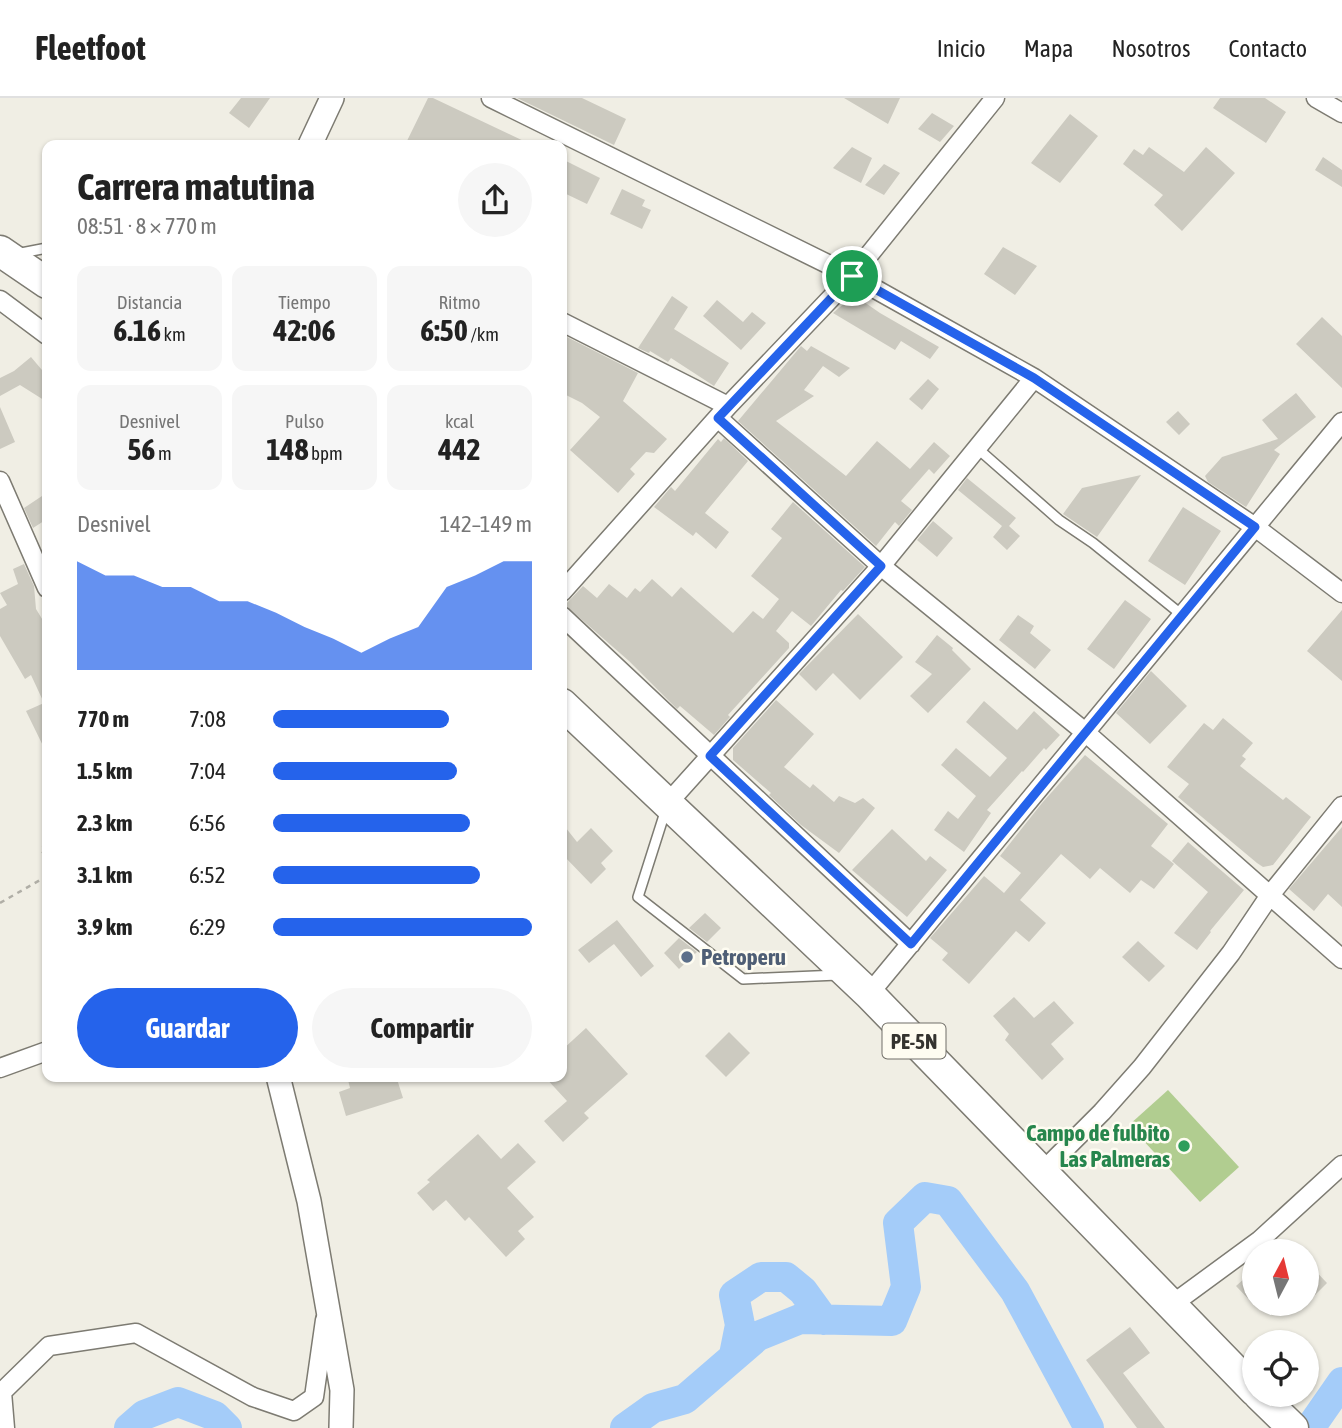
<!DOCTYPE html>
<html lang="es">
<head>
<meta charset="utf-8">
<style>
  :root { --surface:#fff; --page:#f6f6f6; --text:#222; --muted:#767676; --line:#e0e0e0; --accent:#2563eb }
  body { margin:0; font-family:"Asap Condensed",sans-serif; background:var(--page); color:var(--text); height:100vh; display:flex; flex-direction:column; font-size:26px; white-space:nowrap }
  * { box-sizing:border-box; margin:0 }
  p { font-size:23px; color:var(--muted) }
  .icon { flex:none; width:38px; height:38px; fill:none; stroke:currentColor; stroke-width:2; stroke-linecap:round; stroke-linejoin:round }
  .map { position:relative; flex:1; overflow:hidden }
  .sheet { position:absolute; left:42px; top:42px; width:525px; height:942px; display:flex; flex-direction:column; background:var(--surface); border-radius:14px; box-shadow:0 2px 5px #0004 }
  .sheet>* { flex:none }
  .needle { width:46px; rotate:7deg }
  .controls { position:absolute; left:1242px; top:1141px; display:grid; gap:14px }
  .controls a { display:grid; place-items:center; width:77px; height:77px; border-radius:50%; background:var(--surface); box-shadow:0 2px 5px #0004; font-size:35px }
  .pin { position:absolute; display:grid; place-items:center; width:60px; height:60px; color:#fff; margin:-30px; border:4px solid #fff; border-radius:50%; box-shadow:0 2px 7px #0007 }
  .round { display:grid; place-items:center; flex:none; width:74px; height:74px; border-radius:37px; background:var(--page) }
  .headline { display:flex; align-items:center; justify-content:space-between; height:119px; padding:0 35px }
  h1 { font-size:38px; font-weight:700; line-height:52px }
  .figures { display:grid; grid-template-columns:repeat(3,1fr); gap:10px; height:119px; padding:7px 35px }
  .figures div { display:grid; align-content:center; border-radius:14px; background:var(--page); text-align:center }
  .figures b { font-size:30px; font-weight:700 }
  .figures small { font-size:19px; font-weight:400 }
  .figures p { font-size:19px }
  .chart { height:196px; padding:14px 35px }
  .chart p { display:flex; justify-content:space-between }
  .chart svg { width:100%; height:126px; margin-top:7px; fill:var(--accent); opacity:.7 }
  .cta { display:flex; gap:14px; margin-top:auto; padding:14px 35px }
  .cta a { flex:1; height:80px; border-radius:42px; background:var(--accent); color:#fff; font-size:28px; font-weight:700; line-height:80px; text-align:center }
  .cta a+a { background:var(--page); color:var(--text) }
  ul { padding:0 35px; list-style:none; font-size:23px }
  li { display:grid; grid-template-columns:112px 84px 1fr; align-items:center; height:52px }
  li i { height:18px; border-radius:9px; background:var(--accent) }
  header { display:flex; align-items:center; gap:42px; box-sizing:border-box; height:98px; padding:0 35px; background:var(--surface); border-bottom:2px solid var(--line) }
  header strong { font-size:33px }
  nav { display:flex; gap:38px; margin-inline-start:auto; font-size:24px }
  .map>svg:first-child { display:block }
  .green { fill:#b1cd90 }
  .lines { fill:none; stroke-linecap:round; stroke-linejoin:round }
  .river { stroke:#a4ccf9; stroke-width:30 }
  .building { fill:#cccac0 }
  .service-casing { stroke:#7d7b72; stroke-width:12 }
  .minor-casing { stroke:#7d7b72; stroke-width:21 }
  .tertiary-casing { stroke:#7d7b72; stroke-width:26 }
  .trunk-casing { stroke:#7d7b72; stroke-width:33 }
  .path { stroke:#b0aea6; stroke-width:2.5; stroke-dasharray:5 5; stroke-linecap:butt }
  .service { stroke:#fff; stroke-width:9 }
  .minor { stroke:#fff; stroke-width:18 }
  .tertiary { stroke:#fff; stroke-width:23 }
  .trunk { stroke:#fff; stroke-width:30 }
  .route-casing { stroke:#fff; stroke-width:14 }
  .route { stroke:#2563eb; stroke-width:9 }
  .service-dot { fill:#5c6f8a; stroke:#fefcf1; stroke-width:2.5 }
  .leisure-dot { fill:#2e9e5b; stroke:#fefcf1; stroke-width:2.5 }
  .labels { text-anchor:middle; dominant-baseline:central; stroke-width:5; stroke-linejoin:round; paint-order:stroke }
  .shield { fill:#fefcf1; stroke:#716f69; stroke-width:2 }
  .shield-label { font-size:21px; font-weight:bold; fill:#34332f }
  .service-label { font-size:23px; font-weight:bold; fill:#4e5e75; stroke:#fefcf1; text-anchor:start }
  .leisure-label { font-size:23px; font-weight:bold; fill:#27864d; stroke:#fefcf1; text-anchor:end }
</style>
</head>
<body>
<header>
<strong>Fleetfoot</strong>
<nav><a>Inicio</a><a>Mapa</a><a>Nosotros</a><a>Contacto</a></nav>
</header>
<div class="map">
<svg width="1342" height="1330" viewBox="0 0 1342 1330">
  <rect width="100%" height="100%" fill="#f0eee4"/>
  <path class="green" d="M1168,992l71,77 -39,35 -71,-77z"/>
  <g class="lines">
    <path class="river" d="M734,1257l6,-30 -6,-30 27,-18h25l17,14 21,29
      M129,1330l15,-13 34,-13 37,14 12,12
      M625,1330l28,-20 32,-9 73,-63 42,-17 92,2 14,-34 -8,-64 27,-26 23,4 67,90 74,137
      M1310,1330l32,-46"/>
  </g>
  <path class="building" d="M241,0h29l-21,30 -20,-15z
    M428,0h5l99,47h-127z
    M517,0h65l44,21 -12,26z
    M844,0h56l-12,26z
    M1220,0h45l21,14 -20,31 -53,-35z
    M932,15l22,13 -14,16 -22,-13z
    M1070,16l28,22 -38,47 -29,-20z
    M852,49l20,11 -11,25 -28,-15z
    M1149,49l35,25 22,-25 29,26 -53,58 -28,-26 9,-10 -40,-31 11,-15 9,6z
    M1323,59l19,13v17l-27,-17z
    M562,61l38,19 -13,26 -25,-12z
    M884,66l16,9 -16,22 -19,-10z
    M622,91l23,11 -3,6 9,4 -9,19 -32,-15z
    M1003,149l34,19 -22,29 -31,-21z
    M854,197l26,18 59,34 -9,12 -29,-18 -6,9 -62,-37z
    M672,198l16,11 -14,22 55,34 -15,23 -43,-28 -3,4 -18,-11 -1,2 -11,-5z
    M717,202l26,22 9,-10 14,11 -25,27 -38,-34z
    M1322,219l20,19v52l-46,-44z
    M565,238l73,37 -15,28 44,38 -13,14 -8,-1 -16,17 5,5 -17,19 -48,-43 30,-33 -18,-14 -20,-10v-51z
    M801,248l6,5 4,-5 39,22 -11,9 -16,-11 -19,24 10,6 -38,25 70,55 31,-35 33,28 24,-27 16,14 -16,18 -5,-5 -28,32 11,9 -13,16 -4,-4 -19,24 -138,-125z
    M31,259l16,19v26l-27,-17 -20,11v-18l14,-7z
    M928,281l11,10 -17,21 -13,-11z
    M1296,295l20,24 -42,33 6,4 -34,53 -38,-25 -3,-6 17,-19 56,-18 -16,-19z
    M0,309l15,35 -15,7z
    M1178,313l12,13 -11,11 -13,-13z
    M724,340l24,23 -43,52 24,19 -13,17 -20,-17 -3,4 -39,-29 17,-20 4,4 43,-52 3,3z
    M1141,377l-44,62 -34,-23 19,-26z
    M967,380l49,40 -7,8 11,10 -13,14 -14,-13 9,-11 -44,-36z
    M42,398l5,7v16l-14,9 -9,-20z
    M793,404l72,65 -22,24 -2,-1 -30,36 -19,-15 -16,20 13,12v5l-61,67 2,2 -16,18 -34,-29 -3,3 -48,-48 -64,-56 18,-19 14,12 12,-14 18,14 8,-10 5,4 12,-13 20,18 9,-10 52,46 20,-22 10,8 16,-20 -28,-23 31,-38 -11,-9z
    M1183,409l38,24 -36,54 -37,-24z
    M933,423l20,17 -16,19 -20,-17z
    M24,466l10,22 2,23 11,18v127l-21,-43 18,-8 -13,-28 -6,4 -25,-43v-27l7,-4 -7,-12 18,-9 -5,-15z
    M1125,502l26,19 -37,50 -27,-20z
    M1342,512v71l-35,-30z
    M858,516l45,43 -43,43 -27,-27 -17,18 -17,-17z
    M1018,517l16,11 -4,7 21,17 -16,19 -36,-29z
    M937,537l16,13 -1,2 19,19 -43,44 -18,-17 22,-22 -17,-12z
    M1151,573l36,35 -37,38 -34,-31z
    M776,602l38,34 -30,33 26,21 3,-4 21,18 5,-6 16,7 8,-5 12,10 -36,45 -38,-28 -32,-30 2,-2 -38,-33v-12z
    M984,603l33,29 17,-19 26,24 -14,15 -2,-2 -21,24 -1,-1 -35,39 4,3 -27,39 -30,-22 14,-19 10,8 18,-23 -35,-31 15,-17 34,29 17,-19 -41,-36z
    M1223,620l30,25 -11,13 4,3 -6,7 43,34 3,-3 25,20 -38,48 -10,2 -6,-4 -79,-66 11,-13 -22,-17 37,-44 9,7z
    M1085,657l83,69 -17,22 23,18 -20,25 -13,-9 -11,13 -30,-25 -10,11 -29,-25 -41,46 26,23 -17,19 -13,-11 -47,53 -27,-24 6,-7 -18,-15 54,-62 20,17 17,-20 -21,-17 42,-53z
    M562,725l15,19 14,-14 22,23 -12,12 5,6 -15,15 -29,-30z
    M1342,729v80l-14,-13 -14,17 -25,-22z
    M892,731l34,32 4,-5 17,14 -40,47 -55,-47z
    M1188,744l56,48 -34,41 1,1 -14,18 -23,-17 34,-41 -36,-31z
    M705,815l16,15 -14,14 -18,-14z
    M617,822l37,46 -13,11 -27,-33 -25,19 -11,-13z
    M679,840l18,14 -18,17 -15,-16z
    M1138,843l27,25 -16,16 -27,-25z
    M1014,899l20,21 20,-17 20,22 -23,21 13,15 -22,21 -37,-40 4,-6 -16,-18z
    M586,930l42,46 -44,39 5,5 -26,24 -19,-21 23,-20 -23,-25h18v-26z
    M729,934l21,21 -24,24 -21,-21z
    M347,978h49l7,22 -57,18 -7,-24 11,-4z
    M478,1036l23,25 17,-16 18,19 -29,26 27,29 -16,14 7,8 -19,18 -37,-40 -4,4 -19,-21 -13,11 -16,-18 13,-11 -3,-2z
    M1307,1164l20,21 -12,12 -8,-8z
    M1255,1171v37l-19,-20z
    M1130,1229l20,26 -27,20 42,55h-28l-51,-68z"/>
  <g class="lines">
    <defs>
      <path id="service" d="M16,156l31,-6
        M977,350l82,72 34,23 89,72
        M666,711l-28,88 105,82 95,-4"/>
      <path id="minor" d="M491,0l361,178 182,102 221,149 87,66
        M1316,0l26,15
        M0,202l47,35
        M562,224l166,84
        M718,320l163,148 204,166 257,227
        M0,383l47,107
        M562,494l166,-186 124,-130 143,-178
        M562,518l349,328
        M667,706l214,-238 153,-188
        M869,896l473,-572
        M0,970l47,-17
        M1041,1075l61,-61 40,-45 89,-114 39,-58 72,-89
        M1170,1208l90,-66 82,-75
        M5,1330l-3,-36 47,-46 87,-13 117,64 41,14 20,-14 11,-77"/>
      <path id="tertiary" d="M310,47l22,-47
        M278,978l31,125 33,189 -1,38"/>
      <path id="trunk" d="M0,153l47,32
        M562,606l307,290 386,397
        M1259,1297l34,33"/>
    </defs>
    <use href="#service" class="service-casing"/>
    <use href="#minor" class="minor-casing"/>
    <use href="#tertiary" class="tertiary-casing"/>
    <use href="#trunk" class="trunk-casing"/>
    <path class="path" d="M47,749l-6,1 6,14
      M0,805l47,-27"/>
    <use href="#service" class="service"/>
    <use href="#minor" class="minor"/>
    <use href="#tertiary" class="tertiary"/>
    <use href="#trunk" class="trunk"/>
  </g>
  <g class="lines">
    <defs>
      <path id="route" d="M852,178l182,102 221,149 -344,417 -201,-188 171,-190 -163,-148z"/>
    </defs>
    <use href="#route" class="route-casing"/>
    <use href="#route" class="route"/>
  </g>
  <circle class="service-dot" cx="687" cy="859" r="7"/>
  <circle class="leisure-dot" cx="1184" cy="1048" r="7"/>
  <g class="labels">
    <rect class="shield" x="882.5" y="925.5" width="63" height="35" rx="5"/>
    <g class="shield-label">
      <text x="914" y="943">PE-5N</text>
    </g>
    <g class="service-label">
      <text x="701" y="859">Petroperu</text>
    </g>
    <g class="leisure-label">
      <text x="1170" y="1035">Campo de fulbito<tspan x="1170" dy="26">Las Palmeras</tspan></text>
    </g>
  </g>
</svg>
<div class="controls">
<a><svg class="needle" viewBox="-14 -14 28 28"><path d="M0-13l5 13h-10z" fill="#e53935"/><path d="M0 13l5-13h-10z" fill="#767676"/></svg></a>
<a><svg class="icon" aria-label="locate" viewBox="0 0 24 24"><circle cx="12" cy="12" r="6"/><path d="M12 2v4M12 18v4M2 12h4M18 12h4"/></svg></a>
</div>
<div class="pin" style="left:852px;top:178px;background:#1e9e55"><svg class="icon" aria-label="arrive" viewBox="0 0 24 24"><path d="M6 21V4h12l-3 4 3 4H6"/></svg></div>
<section class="sheet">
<div class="headline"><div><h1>Carrera matutina</h1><p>08:51 · 8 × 770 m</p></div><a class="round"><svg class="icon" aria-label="share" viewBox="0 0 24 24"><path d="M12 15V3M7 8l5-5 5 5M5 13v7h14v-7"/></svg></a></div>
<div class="figures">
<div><p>Distancia</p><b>6.16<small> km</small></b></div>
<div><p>Tiempo</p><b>42:06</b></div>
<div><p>Ritmo</p><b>6:50<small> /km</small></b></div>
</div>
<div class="figures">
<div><p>Desnivel</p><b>56<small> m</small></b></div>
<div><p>Pulso</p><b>148<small> bpm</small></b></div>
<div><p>kcal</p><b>442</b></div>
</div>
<div class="chart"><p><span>Desnivel</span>142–149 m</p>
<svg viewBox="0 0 160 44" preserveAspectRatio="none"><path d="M0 44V6L10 11L20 11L30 15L40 15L50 20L60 20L70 24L80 29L90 33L100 38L110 33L120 29L130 15L140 11L150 6L160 6V44z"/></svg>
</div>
<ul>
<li><b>770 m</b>7:08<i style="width:68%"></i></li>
<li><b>1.5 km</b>7:04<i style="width:71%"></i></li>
<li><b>2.3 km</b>6:56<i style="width:76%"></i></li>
<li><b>3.1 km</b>6:52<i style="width:80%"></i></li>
<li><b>3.9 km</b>6:29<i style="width:100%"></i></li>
</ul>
<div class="cta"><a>Guardar</a><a>Compartir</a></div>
</section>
</div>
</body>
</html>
